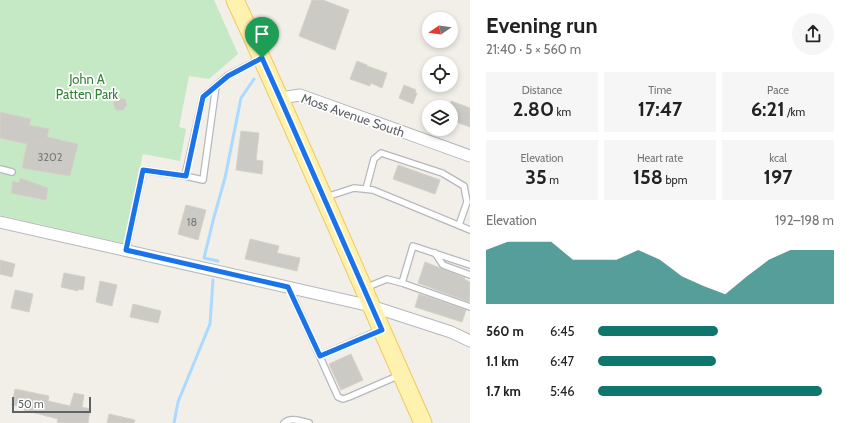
<!DOCTYPE html>
<html lang="en">
<head>
<meta charset="utf-8">
<style>
  :root { --surface:#fff; --page:#f6f6f6; --text:#222; --muted:#767676; --accent:#0f766e }
  body { margin:0; font-family:Cabin,sans-serif; background:var(--page); color:var(--text); height:100vh; display:flex; flex-direction:column; font-size:15px; white-space:nowrap }
  * { box-sizing:border-box; margin:0 }
  p { font-size:13px; color:var(--muted) }
  .icon { flex:none; width:22px; height:22px; fill:none; stroke:currentColor; stroke-width:2; stroke-linecap:round; stroke-linejoin:round }
  .map { position:relative; flex:1; overflow:hidden }
  .side { display:flex; flex-direction:column; background:var(--surface); width:380px }
  .side>* { flex:none }
  .needle { width:26px; rotate:257deg }
  .controls { position:absolute; left:422px; top:12px; display:grid; gap:8px }
  .controls a { display:grid; place-items:center; width:36px; height:36px; border-radius:50%; background:var(--surface); box-shadow:0 2px 6px #0003; font-size:20px }
  .scale { position:absolute; left:12px; bottom:10px; width:79px; box-sizing:border-box; padding-left:4px; border:2px solid #5f6368; border-top:0; font-size:11px; line-height:14px; white-space:nowrap; color:#5f6368; -webkit-text-stroke:3px #fff; paint-order:stroke }
  .pin { position:absolute; display:grid; place-items:center; width:34px; height:34px; color:#fff; margin:-41px -17px; border-radius:50% 50% 50% 0; rotate:-45deg; box-shadow:0 0 4px #0007 }
  .pin .icon { rotate:45deg }
  .round { display:grid; place-items:center; flex:none; width:42px; height:42px; border-radius:21px; background:var(--page) }
  .head { display:flex; align-items:center; justify-content:space-between; height:68px; padding:0 16px }
  h1 { font-size:22px; font-weight:700; line-height:30px }
  .figures { display:grid; grid-template-columns:repeat(3,1fr); gap:6px; height:68px; padding:4px 16px }
  .figures div { display:grid; align-content:center; border-radius:0px; background:var(--page); text-align:center }
  .figures b { font-size:20px; font-weight:700 }
  .figures small { font-size:11px; font-weight:400 }
  .figures p { font-size:11px }
  .chart { height:112px; padding:8px 16px }
  .chart p { display:flex; justify-content:space-between }
  .chart svg { width:100%; height:72px; margin-top:4px; fill:var(--accent); opacity:.7 }
  ul { padding:0 16px; list-style:none; font-size:13px }
  li { display:grid; grid-template-columns:64px 48px 1fr; align-items:center; height:30px }
  li i { height:10px; border-radius:5px; background:var(--accent) }
  main { display:flex; flex:1; min-height:0 }
  .map>svg:first-child { display:block }
  .green { fill:#c5e8c5 }
  .lines { fill:none; stroke-linecap:round; stroke-linejoin:round }
  .stream { stroke:#aadaff; stroke-width:3 }
  .building { fill:#cccac5; stroke:#d6d1c6 }
  .lane-casing { stroke:#b5b8bc; stroke-width:8 }
  .street-casing { stroke:#b5b8bc; stroke-width:13 }
  .primary-casing { stroke:#f2c960; stroke-width:19 }
  .lane { stroke:#fff; stroke-width:5.5 }
  .street { stroke:#fff; stroke-width:11 }
  .primary { stroke:#fff2af; stroke-width:17 }
  .route-casing { stroke:#fff; stroke-width:8 }
  .route { stroke:#1a73e8; stroke-width:5 }
  .labels { text-anchor:middle; dominant-baseline:central; stroke-width:3.5; stroke-linejoin:round; paint-order:stroke }
  .number-label { font-size:11px; fill:#7a7d7f }
  .park-label { font-size:13px; fill:#348238; stroke:#fff }
  .street-label { font-size:13px; fill:#5f6368; stroke:#fff }
</style>
</head>
<body>
<main>
<div class="map">
<svg width="470" height="423" viewBox="0 0 470 423">
  <rect width="100%" height="100%" fill="#f1efe8"/>
  <path class="green" d="M0,0h214l24,54 -29,25 -20,-3 -10,51 7,2 -6,32 -37,-7 -20,89 -123,-28z"/>
  <g class="lines">
    <path class="stream" d="M218,261l-14,-3 10,-41 11,-39 16,-80 13,-19
      M174,423l4,-21 32,-78 3,-44"/>
  </g>
  <path class="building" d="M312,0h11l26,10 -14,40 -36,-14z
    M357,61l10,4v1l20,7 -5,15 -11,-5 -1,3 -20,-7z
    M404,85l12,5 -1,3h2l-4,11 -14,-6z
    M118,98l7,1 2,6 -4,5h-7l-3,-7z
    M451,101l19,7v19l-19,-7z
    M0,112l31,7 -2,6 20,4 -2,8 31,7 -8,32 -48,-8 5,-24 -27,-6z
    M241,131l18,2 -3,27 7,1 -1,13 -26,-4z
    M398,165l42,15 -5,14 -42,-15z
    M20,178l28,10 -2,12 -35,-7 2,-12 6,2z
    M186,205l20,5 -8,30 -20,-6z
    M250,239l29,7 -2,7 23,5 -3,13 -52,-12z
    M0,260l15,4 -3,13 -12,-3z
    M425,262l40,16 -1,1 6,3v16l-1,4 -51,-19z
    M64,273l21,4 -2,13 -5,-1v2l-17,-4z
    M100,281l17,4 -5,21 -16,-4z
    M15,290l18,4 -4,18 -18,-4z
    M419,294l47,16 -4,12 -47,-15z
    M133,304l28,7 -3,12 -28,-6z
    M351,354l12,26 -22,10 -12,-26z
    M15,389l34,7 -1,5 22,5 4,-13 10,2 -2,12 8,2 -2,14h-26l-5,-1 1,-3 -34,-9 1,-3 -13,-2z
    M109,414l26,6 -1,3h-27z"/>
  <g class="lines">
    <defs>
      <path id="lane" d="M0,169l12,3
        M185,176l18,4 13,-94
        M366,189l8,-30 7,-6 61,20 22,13 3,16 -8,23
        M326,197l28,-9 19,2 97,40
        M126,250l17,-80 42,6 18,-79 24,-21 33,-17
        M435,253l8,12 27,10
        M402,283l11,-37 57,19
        M289,288l49,109 5,2 6,-2 51,-22
        M365,288l22,-9 15,4 68,24
        M320,356l60,-26
        M284,423c6,-6 17,-2 25,0"/>
      <path id="street" d="M280,98l20,-3 170,61
        M0,222l371,84 80,26 19,9"/>
      <path id="primary" d="M235,0c65,140 125,282 188,423"/>
    </defs>
    <use href="#lane" class="lane-casing"/>
    <use href="#street" class="street-casing"/>
    <use href="#primary" class="primary-casing"/>
    <use href="#lane" class="lane"/>
    <use href="#street" class="street"/>
    <use href="#primary" class="primary"/>
  </g>
  <g class="lines">
    <defs>
      <path id="route" d="M262,58l18,40 102,232 -62,26 -32,-69 -162,-37 17,-80 43,6 17,-79 25,-21z"/>
    </defs>
    <use href="#route" class="route-casing"/>
    <use href="#route" class="route"/>
  </g>
  <g class="labels">
    <g class="number-label">
      <text x="50" y="157">3202</text>
      <text x="192" y="222">18</text>
    </g>
    <g class="park-label">
      <text x="87" y="79">John A<tspan x="87" dy="15">Patten Park</tspan></text>
    </g>
    <g class="street-label">
      <text transform="translate(353 115) rotate(19)">Moss Avenue South</text>
    </g>
  </g>
</svg>
<div class="controls">
<a><svg class="needle" viewBox="-14 -14 28 28"><path d="M0-13l5 13h-10z" fill="#e53935"/><path d="M0 13l5-13h-10z" fill="#767676"/></svg></a>
<a><svg class="icon" aria-label="locate" viewBox="0 0 24 24"><circle cx="12" cy="12" r="6"/><path d="M12 2v4M12 18v4M2 12h4M18 12h4"/></svg></a>
<a><svg class="icon" aria-label="layers" viewBox="0 0 24 24"><path d="M12 4l9 5-9 5-9-5zM3 14l9 5 9-5"/></svg></a>
</div>
<div class="scale">50 m</div>
<div class="pin" style="left:262px;top:58px;background:#1e9e55"><svg class="icon" aria-label="arrive" viewBox="0 0 24 24"><path d="M6 21V4h12l-3 4 3 4H6"/></svg></div>
</div>
<section class="side">
<div class="head"><div><h1>Evening run</h1><p>21:40 · 5 × 560 m</p></div><a class="round"><svg class="icon" aria-label="share" viewBox="0 0 24 24"><path d="M12 15V3M7 8l5-5 5 5M5 13v7h14v-7"/></svg></a></div>
<div class="figures">
<div><p>Distance</p><b>2.80<small> km</small></b></div>
<div><p>Time</p><b>17:47</b></div>
<div><p>Pace</p><b>6:21<small> /km</small></b></div>
</div>
<div class="figures">
<div><p>Elevation</p><b>35<small> m</small></b></div>
<div><p>Heart rate</p><b>158<small> bpm</small></b></div>
<div><p>kcal</p><b>197</b></div>
</div>
<div class="chart"><p><span>Elevation</span>192–198 m</p>
<svg viewBox="0 0 160 44" preserveAspectRatio="none"><path d="M0 44V11L10 6L20 6L30 6L40 17L50 17L60 17L70 11L80 17L90 27L100 33L110 38L120 27L130 17L140 11L150 11L160 11V44z"/></svg>
</div>
<ul>
<li><b>560 m</b>6:45<i style="width:51%"></i></li>
<li><b>1.1 km</b>6:47<i style="width:50%"></i></li>
<li><b>1.7 km</b>5:46<i style="width:95%"></i></li>
</ul>
</section>
</main>
</body>
</html>
